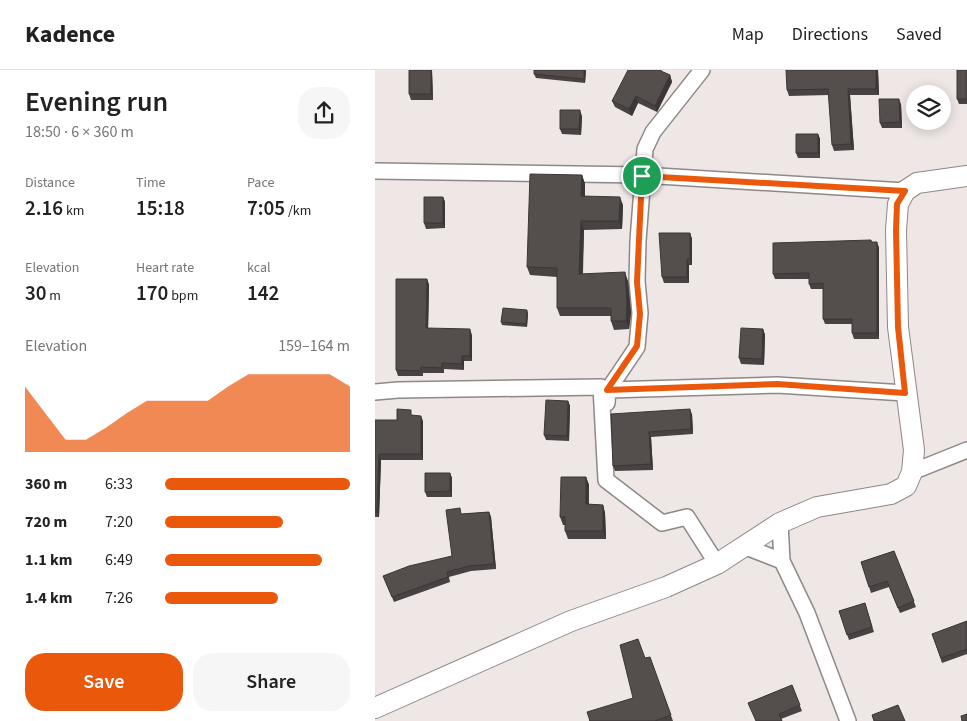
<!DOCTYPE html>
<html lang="en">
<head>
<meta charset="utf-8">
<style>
  :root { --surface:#fff; --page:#f6f6f6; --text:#222; --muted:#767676; --line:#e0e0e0; --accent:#ea580c }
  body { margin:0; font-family:"Source Sans 3",sans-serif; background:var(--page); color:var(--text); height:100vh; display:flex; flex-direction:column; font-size:19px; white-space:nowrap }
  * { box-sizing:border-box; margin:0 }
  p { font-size:16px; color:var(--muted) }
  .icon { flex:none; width:28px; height:28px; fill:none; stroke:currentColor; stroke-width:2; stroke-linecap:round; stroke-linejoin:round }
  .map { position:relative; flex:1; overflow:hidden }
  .side { display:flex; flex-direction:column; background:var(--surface); width:375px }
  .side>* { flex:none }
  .fabs { position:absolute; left:531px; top:15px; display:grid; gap:10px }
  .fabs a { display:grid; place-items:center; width:45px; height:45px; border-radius:50%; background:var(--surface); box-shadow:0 2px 12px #0003; font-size:25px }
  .pin { position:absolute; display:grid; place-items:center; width:42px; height:42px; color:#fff; margin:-21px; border:2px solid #fff; border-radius:50%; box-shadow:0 1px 5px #0007 }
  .round { display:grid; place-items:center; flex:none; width:52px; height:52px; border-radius:20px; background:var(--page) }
  .head { display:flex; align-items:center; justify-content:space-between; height:85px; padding:0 25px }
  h1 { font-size:28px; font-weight:600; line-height:38px }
  .metrics { display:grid; grid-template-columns:repeat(3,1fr); gap:8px; height:85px; padding:5px 25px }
  .metrics div { display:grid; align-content:center }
  .metrics b { font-size:21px; font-weight:600 }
  .metrics small { font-size:14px; font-weight:400 }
  .metrics p { font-size:14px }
  .chart { height:140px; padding:10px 25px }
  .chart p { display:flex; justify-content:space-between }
  .chart svg { width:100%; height:90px; margin-top:5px; fill:var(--accent); opacity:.7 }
  .action { display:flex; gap:10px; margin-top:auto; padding:10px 25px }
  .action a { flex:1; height:58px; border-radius:20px; background:var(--accent); color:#fff; font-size:20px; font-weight:600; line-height:58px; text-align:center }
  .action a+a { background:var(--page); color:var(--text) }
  ul { padding:0 25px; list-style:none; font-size:16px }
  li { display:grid; grid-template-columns:80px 60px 1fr; align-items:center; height:38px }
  li i { height:12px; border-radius:6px; background:var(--accent) }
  header { display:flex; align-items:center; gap:30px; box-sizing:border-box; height:70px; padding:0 25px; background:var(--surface); border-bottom:1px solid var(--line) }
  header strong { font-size:24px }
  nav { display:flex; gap:28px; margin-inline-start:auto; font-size:18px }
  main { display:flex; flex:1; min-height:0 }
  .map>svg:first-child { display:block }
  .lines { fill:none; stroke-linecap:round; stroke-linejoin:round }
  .minor-casing { stroke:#8e8886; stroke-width:18 }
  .tertiary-casing { stroke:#8e8886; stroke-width:22 }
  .minor { stroke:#fff; stroke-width:15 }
  .tertiary { stroke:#fff; stroke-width:20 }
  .wall { fill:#484342 }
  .shaded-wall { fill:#3b3736 }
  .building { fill:#544e4d; stroke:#3b3736 }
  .route-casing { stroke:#fff; stroke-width:10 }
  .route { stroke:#ea580c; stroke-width:6 }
</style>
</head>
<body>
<header>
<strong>Kadence</strong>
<nav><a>Map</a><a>Directions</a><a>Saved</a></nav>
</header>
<main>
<section class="side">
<div class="head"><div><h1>Evening run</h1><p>18:50 · 6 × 360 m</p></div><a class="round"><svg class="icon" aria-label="share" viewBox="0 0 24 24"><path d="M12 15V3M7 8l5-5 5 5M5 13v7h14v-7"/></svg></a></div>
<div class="metrics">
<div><p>Distance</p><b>2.16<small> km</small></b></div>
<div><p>Time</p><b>15:18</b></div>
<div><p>Pace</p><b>7:05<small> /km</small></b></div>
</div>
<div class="metrics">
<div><p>Elevation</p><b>30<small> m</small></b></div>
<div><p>Heart rate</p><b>170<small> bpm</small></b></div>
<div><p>kcal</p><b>142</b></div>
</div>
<div class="chart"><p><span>Elevation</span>159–164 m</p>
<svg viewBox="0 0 160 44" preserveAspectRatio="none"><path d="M0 44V12L10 25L20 38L30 38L40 32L50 25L60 19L70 19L80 19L90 19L100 12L110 6L120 6L130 6L140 6L150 6L160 12V44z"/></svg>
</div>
<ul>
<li><b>360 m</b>6:33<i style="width:100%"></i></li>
<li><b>720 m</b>7:20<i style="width:64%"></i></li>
<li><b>1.1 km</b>6:49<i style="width:85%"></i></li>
<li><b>1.4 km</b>7:26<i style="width:61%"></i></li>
</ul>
<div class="action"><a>Save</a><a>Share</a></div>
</section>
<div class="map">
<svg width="592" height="651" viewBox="0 0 592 651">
  <rect width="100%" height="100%" fill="#efe7e6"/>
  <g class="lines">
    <defs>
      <path id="minor" d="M0,101l267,4 263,16
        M233,320l169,-5 128,8
        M0,322l23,-2 203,-3 5,93 56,43 25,-6 30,47
        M232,333l1,-13 29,-43 3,-34 -3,-32 1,-40 7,-92 8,-17 49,-62
        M537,402l55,-22
        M405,453l2,38 25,52 41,108
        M371,477l36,14"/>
      <path id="tertiary" d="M0,638l196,-87 95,-34 51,-23 63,-41 37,-16 74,-13 15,-8 6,-14 2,-22 -16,-123 -2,-97 2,-26 7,-13 12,-8 50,-7"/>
    </defs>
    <use href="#minor" class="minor-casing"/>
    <use href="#tertiary" class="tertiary-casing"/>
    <use href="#minor" class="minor"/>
    <use href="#tertiary" class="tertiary"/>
  </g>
  <path class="wall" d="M57,0l1,30h-22l-2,-6z
    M159,0h52l-1,13 -49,-5 -2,-4z
    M503,0l1,25h-29l4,55 -20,1 -2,-6 -3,-50 -40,1 -2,-6z
    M592,0v34h-8l-2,-5z
    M288,2l7,3 2,7 -15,30 -19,-9 -6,13 -17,-9 -3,-6z
    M526,34l1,24h-20l-2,-5z
    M207,46l-1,19 -19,-1 -2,-5z
    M443,64l2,5v19h-22l-2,-5z
    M207,105l3,9v12l38,9 -1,24 -38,1 -1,44 45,7 3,32 -2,16 -15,1 -3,-9v-5h-51l-3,-8v-31l-27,-2 -3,-8z
    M68,127l2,5v26l-19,1 -2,-6z
    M315,163l2,6v26h-3v18h-25l-2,-6z
    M496,170l1,2h5l2,6v91h-25l-2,-6v-9h-27l-2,-5v-30h-12l-2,-5v-5h-34l-2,-5z
    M52,209l2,6 -1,43 44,7v26h-8v9l-20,-1v4h-21v3h-25l-2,-6z
    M153,243l-1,14 -25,-2 -1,-3z
    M388,259l2,6 -1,30 -23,-1 -2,-6z
    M193,331l2,5 -1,35 -23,-1 -2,-5z
    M236,344h81l1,20 -42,3 2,33 -38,1 -2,-5z
    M38,345l10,6v39h-42l-2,57h-4v-97h22z
    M75,403l2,5v19h-25l-2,-5z
    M211,407l3,8v19l14,1 2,8 1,26h-38l-3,-8v-6h-2l-3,-8z
    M114,442l2,5 5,52 -25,2 -22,6 1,5 -56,20 -11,-26 69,-20 10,-42z
    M519,481l22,56 -16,6 -11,-26 -18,6 -10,-31z
    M490,533l9,29 -25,8 -10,-29z
    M592,551v33l-25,9 -10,-29z
    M275,587l23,64h-84l44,-23 12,-40z
    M417,615l10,26 -21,8 -33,-16z"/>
  <path class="shaded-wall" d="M56,0h1l1,30 -2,-6z
    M209,0h2l-1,13 -1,-4z
    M501,0h2l1,25 -3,-6z
    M295,5l2,7 -15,30 -2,-6z
    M473,19l2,6 4,55 -3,-6z
    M261,26l2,7 -6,13 -3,-7z
    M524,29l2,5 1,24 -2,-6z
    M205,40l2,6 -1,19 -2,-6z
    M443,64l2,5v19l-2,-5z
    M207,105l3,9v21l-4,-9z
    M68,127l2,5v26l-2,-5z
    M245,127l3,8 -1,24 -3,-8z
    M206,151l3,9 -2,52 -3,-8z
    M315,163l2,6v26l-2,-6z
    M502,172l2,6v91l-2,-6z
    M312,189l2,6v18l-2,-6z
    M250,202l3,9 3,32 -2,16 -3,-8z
    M52,209l2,6 -1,49 -2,-6z
    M152,240l1,3 -1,14 -1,-3z
    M95,259l2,6v26l-2,-5z
    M388,259l2,6 -1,30 -2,-6z
    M87,286l2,5v9l-2,-6z
    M193,331l2,5 -1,35 -2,-5z
    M315,339l2,5 1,20 -2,-5z
    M46,346l2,5v39l-2,-6z
    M274,362l2,5 2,33 -2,-6z
    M4,384l2,6 -2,57 -2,-5z
    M75,403l2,5v19l-2,-6z
    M211,407l3,8 -1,27 -2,-8z
    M228,435l2,8 1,26 -3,-8z
    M114,442l2,5 5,52 -2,-5z"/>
  <path class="building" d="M34,0h22v24h-22z
    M159,0h50v9l-50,-5z
    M253,0h33v1l9,4 -15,31 -19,-10 -7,13 -17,-8z
    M411,0h90v19h-28l3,55 -19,1 -4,-56 -41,1z
    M582,0h10v29h-10z
    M504,29h20l1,23 -20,1z
    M185,40h20l-1,19h-19z
    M421,64h22v19h-22z
    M155,104l52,1 -1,21 39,1 -1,24h-38l-2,53 46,-2 2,32 -1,17h-15v-13h-54v-40l-30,-1z
    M49,127h19v26h-19z
    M284,163h31v26h-3v18h-25z
    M496,170v2h6v91h-25v-14h-29v-36l-14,1v-11l-36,1v-31z
    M21,209h31l-1,49 44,1v27h-8v8l-20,-1v5l-21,-1v4l-25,-1z
    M128,238l24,2 -1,14 -25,-2z
    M366,258l22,1 -1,30 -23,-1z
    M171,330l22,1 -1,35 -23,-1z
    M22,339l14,1v5l10,1v38h-42l-2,58 -2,-1v-91h22z
    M315,339l1,20 -42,3 2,32 -38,2 -2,-52z
    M50,403h25v18l-25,1z
    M186,407h25v27l17,1v26h-38v-14h-5z
    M85,438l1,6 28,-2 5,52 -25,2 -22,6 1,5 -56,20 -9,-21 26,-10 43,-10 -6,-46z
    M519,481l20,50 -16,7 -11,-27 -18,6 -8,-25z
    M490,533l7,24 -25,8 -8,-24z
    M592,551v28l-26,9 -9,-24z
    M263,569l7,19 5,-1 21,58 -16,6h-66h1l-3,-9 46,-14 -13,-53z
    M417,615l8,20 -21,9 3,7h-26l-8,-18z
    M523,635l7,16h-31l-2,-6z
    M592,644v7h-5l-1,-5z"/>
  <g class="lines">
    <defs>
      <path id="route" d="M267,106l263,15 -8,13 -1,26 2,97 7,66 -128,-9 -170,6 30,-44 3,-32 -3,-32z"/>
    </defs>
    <use href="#route" class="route-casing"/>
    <use href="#route" class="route"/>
  </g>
</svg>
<div class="fabs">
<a><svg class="icon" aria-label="layers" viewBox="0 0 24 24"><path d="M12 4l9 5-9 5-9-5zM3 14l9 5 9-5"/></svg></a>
</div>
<div class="pin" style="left:267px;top:106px;background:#1e9e55"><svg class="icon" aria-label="arrive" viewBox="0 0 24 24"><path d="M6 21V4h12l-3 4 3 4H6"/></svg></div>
</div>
</main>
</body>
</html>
